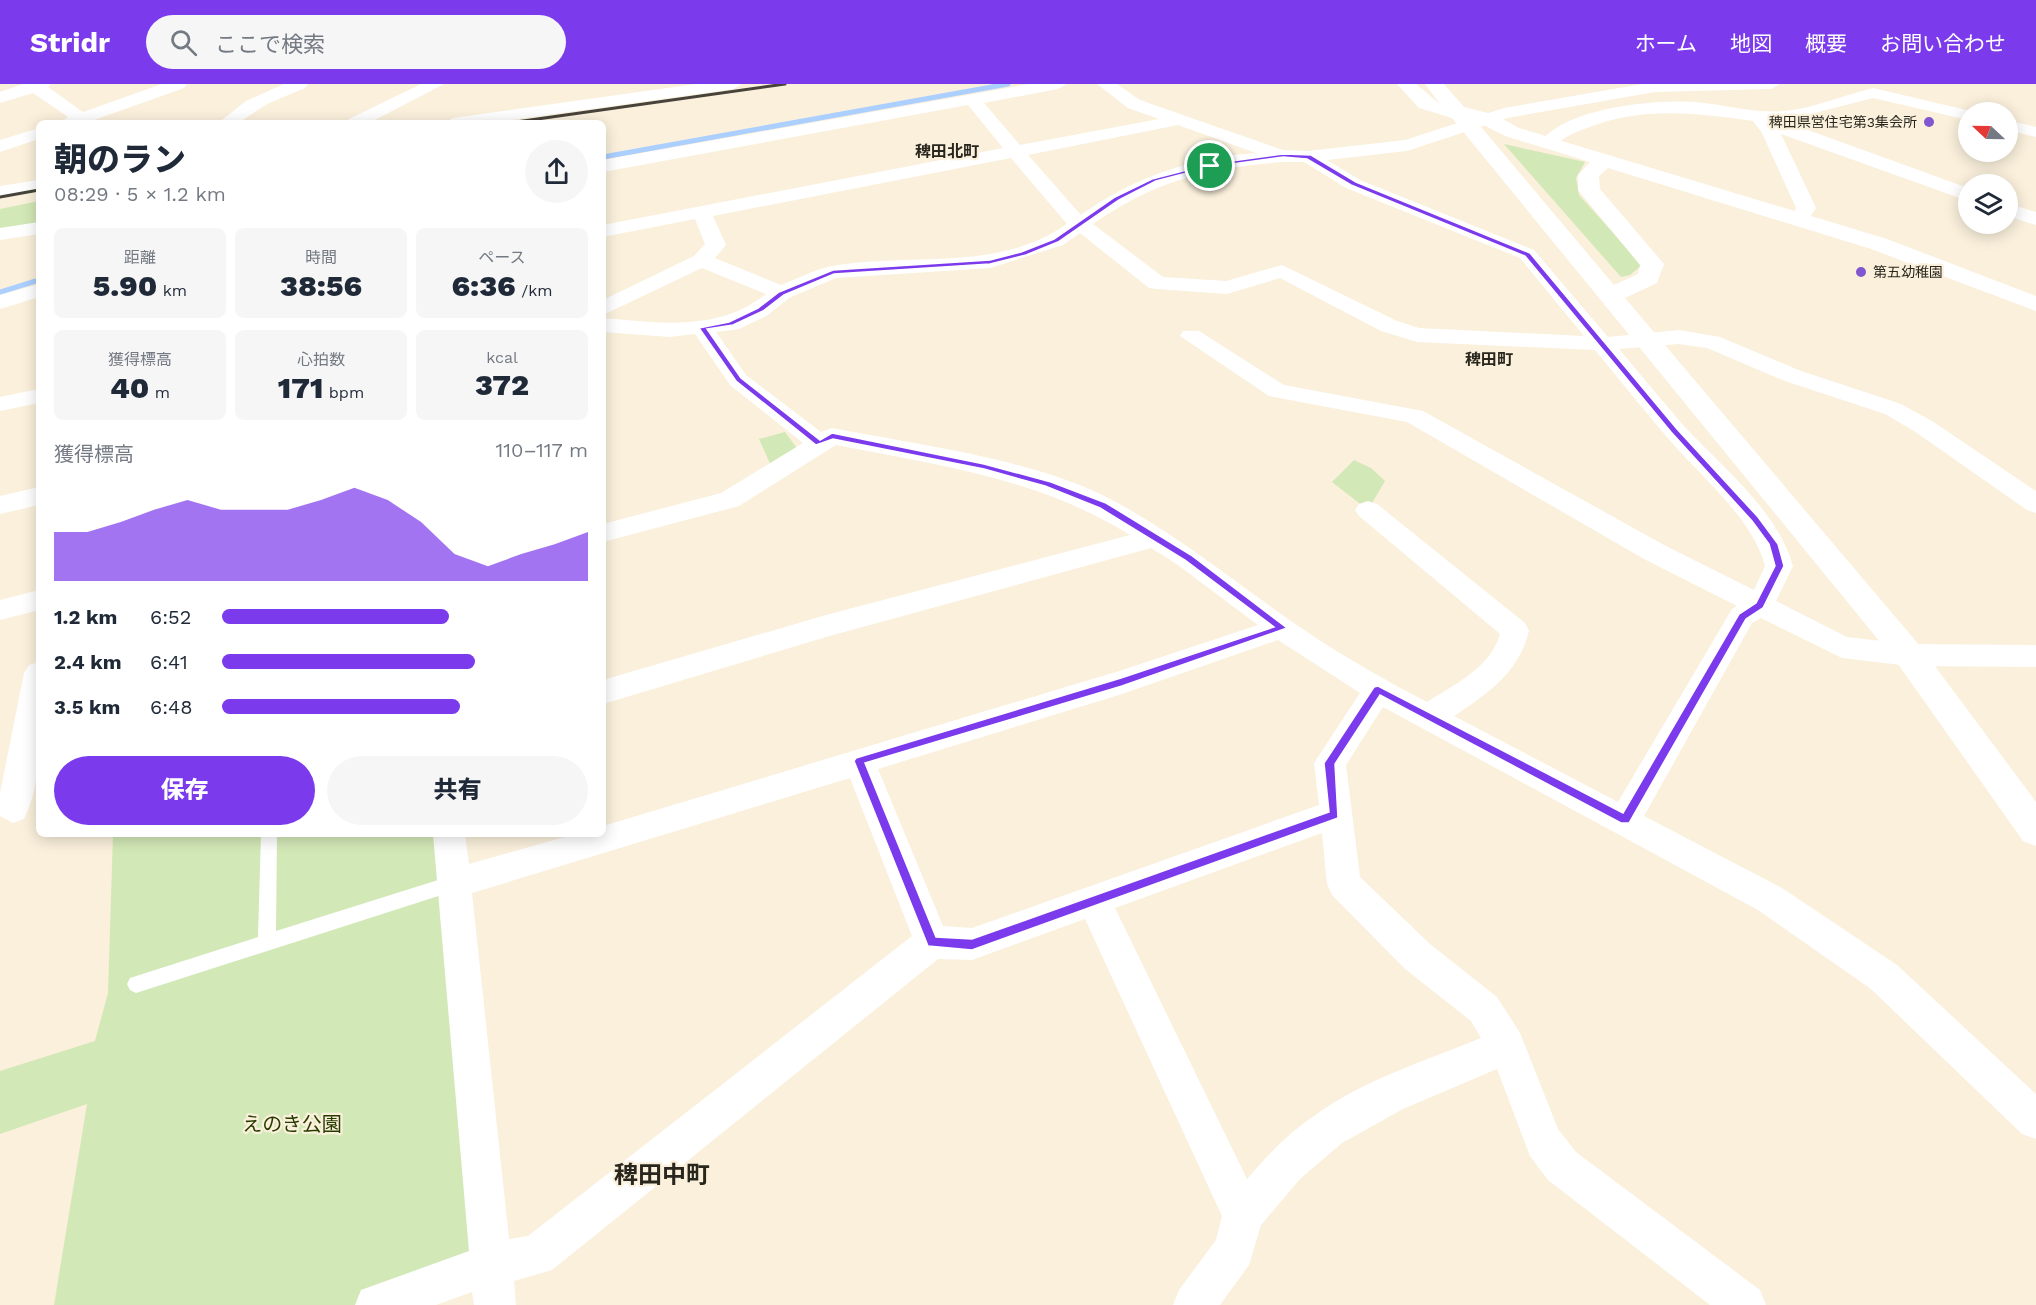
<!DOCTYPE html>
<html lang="ja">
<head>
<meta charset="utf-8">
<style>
  :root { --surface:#fff; --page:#f6f6f7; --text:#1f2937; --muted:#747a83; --accent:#7c3aed }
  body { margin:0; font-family:"Work Sans","Noto Sans JP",sans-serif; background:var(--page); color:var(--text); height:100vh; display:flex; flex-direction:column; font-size:22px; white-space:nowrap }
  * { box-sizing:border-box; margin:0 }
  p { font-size:20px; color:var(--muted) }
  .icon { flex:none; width:33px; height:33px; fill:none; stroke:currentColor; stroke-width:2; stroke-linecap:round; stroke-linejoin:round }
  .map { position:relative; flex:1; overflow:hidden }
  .drawer { position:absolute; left:36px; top:36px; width:570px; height:717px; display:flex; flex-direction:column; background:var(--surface); border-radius:9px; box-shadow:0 3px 15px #0003 }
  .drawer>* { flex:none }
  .needle { width:39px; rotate:292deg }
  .buttons { position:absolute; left:1958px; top:18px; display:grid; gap:12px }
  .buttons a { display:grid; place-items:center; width:60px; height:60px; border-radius:50%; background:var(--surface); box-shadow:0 3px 15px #0003; font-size:30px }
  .pin { position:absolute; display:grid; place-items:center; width:51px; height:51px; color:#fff; margin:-26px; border:3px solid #fff; border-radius:50%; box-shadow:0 2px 6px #0007 }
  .round { display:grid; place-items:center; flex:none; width:63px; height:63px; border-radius:32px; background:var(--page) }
  .headline { display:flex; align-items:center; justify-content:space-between; height:102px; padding:0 18px }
  h1 { font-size:33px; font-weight:800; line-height:45px }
  .metrics { display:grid; grid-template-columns:repeat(3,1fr); gap:9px; height:102px; padding:6px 18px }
  .metrics div { display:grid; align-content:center; border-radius:9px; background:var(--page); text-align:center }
  .metrics b { font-size:30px; font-weight:800 }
  .metrics small { font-size:16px; font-weight:400 }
  .metrics p { font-size:16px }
  .chart { height:168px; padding:12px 18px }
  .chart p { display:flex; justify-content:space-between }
  .chart svg { width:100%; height:108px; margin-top:6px; fill:var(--accent); opacity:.7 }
  .cta { display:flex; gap:12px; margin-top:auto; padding:12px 18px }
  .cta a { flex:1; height:69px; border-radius:36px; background:var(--accent); color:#fff; font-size:24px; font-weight:800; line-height:69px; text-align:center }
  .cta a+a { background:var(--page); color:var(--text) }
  ul { padding:0 18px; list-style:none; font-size:20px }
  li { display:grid; grid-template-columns:96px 72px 1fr; align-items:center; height:45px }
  li i { height:15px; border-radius:8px; background:var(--accent) }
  header { display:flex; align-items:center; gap:36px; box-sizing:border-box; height:84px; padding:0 30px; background:var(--accent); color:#fff }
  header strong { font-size:28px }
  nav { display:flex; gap:33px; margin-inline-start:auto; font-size:21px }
  .search { width:420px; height:54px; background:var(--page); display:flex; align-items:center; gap:15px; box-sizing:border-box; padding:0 21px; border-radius:33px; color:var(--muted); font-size:22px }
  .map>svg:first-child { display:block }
  .green { fill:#d3e8b7 }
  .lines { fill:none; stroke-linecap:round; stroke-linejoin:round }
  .stream { stroke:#abcfff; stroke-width:5 }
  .service { fill:#fff; fill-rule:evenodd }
  .minor { fill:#fff; fill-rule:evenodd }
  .tertiary { fill:#fff; fill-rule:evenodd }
  .rail { stroke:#47433a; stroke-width:3 }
  .route { fill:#7c3aed; stroke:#fff; stroke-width:1.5; fill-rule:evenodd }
  .poi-dot { fill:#8256cf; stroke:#faf0dc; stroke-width:2 }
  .labels { text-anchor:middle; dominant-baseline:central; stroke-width:4.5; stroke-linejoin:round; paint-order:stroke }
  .far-poi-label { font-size:14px; fill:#29261e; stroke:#faf0dc; text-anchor:end }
  .far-quarter-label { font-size:16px; font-weight:bold; fill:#29261e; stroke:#faf0dc }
  .near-park-label { font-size:20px; fill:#293c00; stroke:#faf0dc }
  .near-quarter-label { font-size:24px; font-weight:bold; fill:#29261e; stroke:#faf0dc }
</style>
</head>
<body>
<header>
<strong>Stridr</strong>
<div class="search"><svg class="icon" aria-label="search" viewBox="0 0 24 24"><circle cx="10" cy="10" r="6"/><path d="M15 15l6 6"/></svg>ここで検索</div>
<nav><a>ホーム</a><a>地図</a><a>概要</a><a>お問い合わせ</a></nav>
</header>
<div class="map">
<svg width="2036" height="1221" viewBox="0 0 2036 1221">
  <rect width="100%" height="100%" fill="#faf0dc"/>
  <path class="green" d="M1504,60l81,18 -9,16 3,17 63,70 -12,10 -9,2z
    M39,117v21l-39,7v-20z
    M785,348l14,19 -27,17 -13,-29z
    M1354,376l17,8 14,13 -17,29 -36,-28z
    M113,750h336l42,430 -115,41h-322l33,-201 -87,30v-63l95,-30 13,-48z"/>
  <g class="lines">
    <path class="stream" d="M603,73l405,-73
      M0,208l39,-12"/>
    <path class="service" d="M261,750h16l-1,97 178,-56 6,3 2,5 -2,5 -6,3 -318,102 -6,-3 -3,-6 3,-6 128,-41z"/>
    <path class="minor" d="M23,0h28l-3,3 35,25 79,-28h25l-3,4 -90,32 2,3h-36l8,-6 -35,-24 -33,10v-11z
      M284,0h24l-3,4 -38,16 -29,19h-20l28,-22z
      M421,0h23l-75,39h-23l3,-4z
      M696,0h46l-9,5 -242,34h-47l9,-5z
      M1029,0h38l-9,5 -74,14 36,42 139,-26 -31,-11 -31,-24h20l23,16 143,50 25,1 97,-11 99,-32 138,-24h138l-9,5 -116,3 -148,26 -100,33 -80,9 33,20 174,70 74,87 71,-7 41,7 81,34 100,33 31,17 104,70v22l-9,-3 -113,-79 -29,-17 -100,-33 -78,-33 -28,-4 -60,5c22,26 43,52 65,77 39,42 93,84 109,140l-17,35 71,36 62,7 127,1v22l-127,-1 -67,-8 -81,-40 -9,5 -108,193 138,72 115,77 139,129v45l-14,-5 -151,-145 -113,-79 -375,-203 -37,58 14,112 70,67 67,53 23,36 38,96 18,23 184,138 6,15h-56l-162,-125 -18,-24 -33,-87 -94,40 -61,34 -42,36 -39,46 -12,40 -29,40h-47l6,-15 37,-50 6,-24 -137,-297 -113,41 -34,-1 -386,311 -38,11 2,24h-42l-2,-13 -36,13h-81l6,-15 108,-39 -36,-417h32l4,30 106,-30h28v-8l516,-155 139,-46 -80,-60 -27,-17 -325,89 -223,67v-24l223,-65 304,-80c-92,-57 -191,-70 -294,-90l-97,61 -136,36v-18l118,-31 82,-50 -73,-58 -35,-51 -25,3 -67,-5v-14c57,5 116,14 163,-24l-64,-26 -99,47v-15l91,-44 11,-12 -10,-25 -92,18v-12l400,-77 -35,-43 -365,67v-12zM1178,41l78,28c-63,4 -124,25 -175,62l-53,-60zM1011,74l56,66c-70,49 -155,28 -235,42 -17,3 -35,13 -51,19l-66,-27 11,-13 -13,-29zM1283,78h21l42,26 174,70 64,78 -165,-8 -22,-7 -115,-56 -56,16 -63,-4 -70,-53c63,-44 114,-56 190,-62zM1080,149l69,55 8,1 70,5 53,-16 101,53 36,11 178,8c24,29 47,58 71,86 32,38 87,82 99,130l-11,24 -90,-45 -241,-134 -139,-26 -85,-54h-16l-3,5 89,60 138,26 237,137 93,47 -5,3 -114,193 -164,-86c34,-22 65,-44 75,-85l-4,-8 -148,-119 -9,-3 -9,3 -4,6 4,6 141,118c-9,33 -46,51 -73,68 -39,-20 -77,-42 -114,-66 -68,-45 -128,-97 -199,-135 -78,-42 -195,-56 -282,-73l-11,4 -75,-57 -30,-43 23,-3 29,-14 21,-17 47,-20 154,-10 73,-23zM1278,556l82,53 -46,70 5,42 -347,123 -29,-2 -65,-157 244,-75zM850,694l62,158 -384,300 -19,3 -37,-346zM1322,749l5,51 5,11 72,73 67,53 10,17c-56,23 -118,42 -167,78 -26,17 -47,40 -67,63l-132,-271z
      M1873,4l102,24h-7v8l-95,-22 -90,23 185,67v13l-187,-67 35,74 -10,15h-14l-3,-4 7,-11 -34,-75 -9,-12c-57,-8 -111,-15 -166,7 -13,5 -23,8 -32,19h-12l-3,-4c24,-35 113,-44 154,-41 30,2 60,12 91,9 29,-3 59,-16 88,-23z
      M2007,36l29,7v10l-29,-7z
      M39,44v11l-39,13v-12z
      M39,96v12l-39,6v-12z
      M2007,119l29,9v13l-29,-9z
      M39,138v12l-39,6v-12z
      M39,200v13l-39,12v-14z
      M39,305v14l-39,8v-14z
      M39,403v18l-39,9v-18z
      M39,506v20l-39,10v-20z
      M39,578c0,48 7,113 -15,157l-11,4 -13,-7v-23l24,-120 5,-8z"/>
    <path class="tertiary" d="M1397,0h19l24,20 -15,-20h19l20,23 32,8 23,13 368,111 149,57v15l-165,-62 -263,-81 -9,8 1,13 64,75 -7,19 -32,15 295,348 116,156v44l-13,-5 -125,-177 -446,-546 -33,-10zM1476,37l29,15 85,26 -12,13v15l62,75 -2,9 -24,11z"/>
    <path class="rail" d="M509,39l276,-39
      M0,113l39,-7"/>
  </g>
  <path class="route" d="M1283,70l28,1 45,27 174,71 147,176 81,88 20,27 6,22 -21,42 -17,11 -117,204h-8l-241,-128 -45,69 3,54 -366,132 -44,-4 -74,-185 2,-3 265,-80 153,-51 -89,-67 -85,-52 -55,-22 -61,-17 -151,-30 -17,6 -80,-64 -37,-53 30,-6 29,-14 21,-16 54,-22 157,-10 31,-8 33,-13 61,-42 37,-18 58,-15zM1283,73l24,2 44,26 174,71 146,176 81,89 17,23 6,22 -19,37 -17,11 -116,199 -245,-127 -4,1 -50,76 5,49 -357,127 -36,-2 -71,-174 257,-77 165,-58 -96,-73 -85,-52 -55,-21 -67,-18 -152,-31 -12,7 -79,-62 -34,-49 26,-4 30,-14 21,-16 50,-21 156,-10 36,-9 32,-13 61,-42 37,-19 54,-14z"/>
  <g class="poi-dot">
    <circle cx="1929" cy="38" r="6"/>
    <circle cx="1861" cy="188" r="6"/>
  </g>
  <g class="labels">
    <g class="far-poi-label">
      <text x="1917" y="38">稗田県営住宅第3集会所</text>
      <text x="1873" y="188" text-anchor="start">第五幼稚園</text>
    </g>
    <g class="far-quarter-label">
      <text x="947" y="67">稗田北町</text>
      <text x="1489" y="275">稗田町</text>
    </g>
    <g class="near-park-label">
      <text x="292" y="1040">えのき公園</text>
    </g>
    <g class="near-quarter-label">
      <text x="662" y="1091">稗田中町</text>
    </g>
  </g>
</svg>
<div class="buttons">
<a><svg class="needle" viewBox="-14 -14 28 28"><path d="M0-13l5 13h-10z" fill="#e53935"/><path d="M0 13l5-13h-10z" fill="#747a83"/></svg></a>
<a><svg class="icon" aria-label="layers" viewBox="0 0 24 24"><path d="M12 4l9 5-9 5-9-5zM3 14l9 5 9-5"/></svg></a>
</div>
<div class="pin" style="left:1210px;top:82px;background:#1e9e55"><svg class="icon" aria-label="arrive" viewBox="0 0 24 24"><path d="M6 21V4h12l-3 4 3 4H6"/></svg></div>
<section class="drawer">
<div class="headline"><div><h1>朝のラン</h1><p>08:29 · 5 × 1.2 km</p></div><a class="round"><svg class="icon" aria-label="share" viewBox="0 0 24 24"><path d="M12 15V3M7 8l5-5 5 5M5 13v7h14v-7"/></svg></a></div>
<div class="metrics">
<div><p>距離</p><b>5.90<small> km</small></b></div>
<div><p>時間</p><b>38:56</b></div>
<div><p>ペース</p><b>6:36<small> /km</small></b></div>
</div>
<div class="metrics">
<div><p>獲得標高</p><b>40<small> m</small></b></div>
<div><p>心拍数</p><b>171<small> bpm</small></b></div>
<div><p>kcal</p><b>372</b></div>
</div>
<div class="chart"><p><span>獲得標高</span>110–117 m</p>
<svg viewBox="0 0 160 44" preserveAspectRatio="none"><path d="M0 44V24L10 24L20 20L30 15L40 11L50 15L60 15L70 15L80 11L90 6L100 11L110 20L120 33L130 38L140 33L150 29L160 24V44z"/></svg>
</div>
<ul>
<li><b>1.2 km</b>6:52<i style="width:62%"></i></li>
<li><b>2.4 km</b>6:41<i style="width:69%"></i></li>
<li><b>3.5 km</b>6:48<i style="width:65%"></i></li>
</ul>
<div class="cta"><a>保存</a><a>共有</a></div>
</section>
</div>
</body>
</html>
